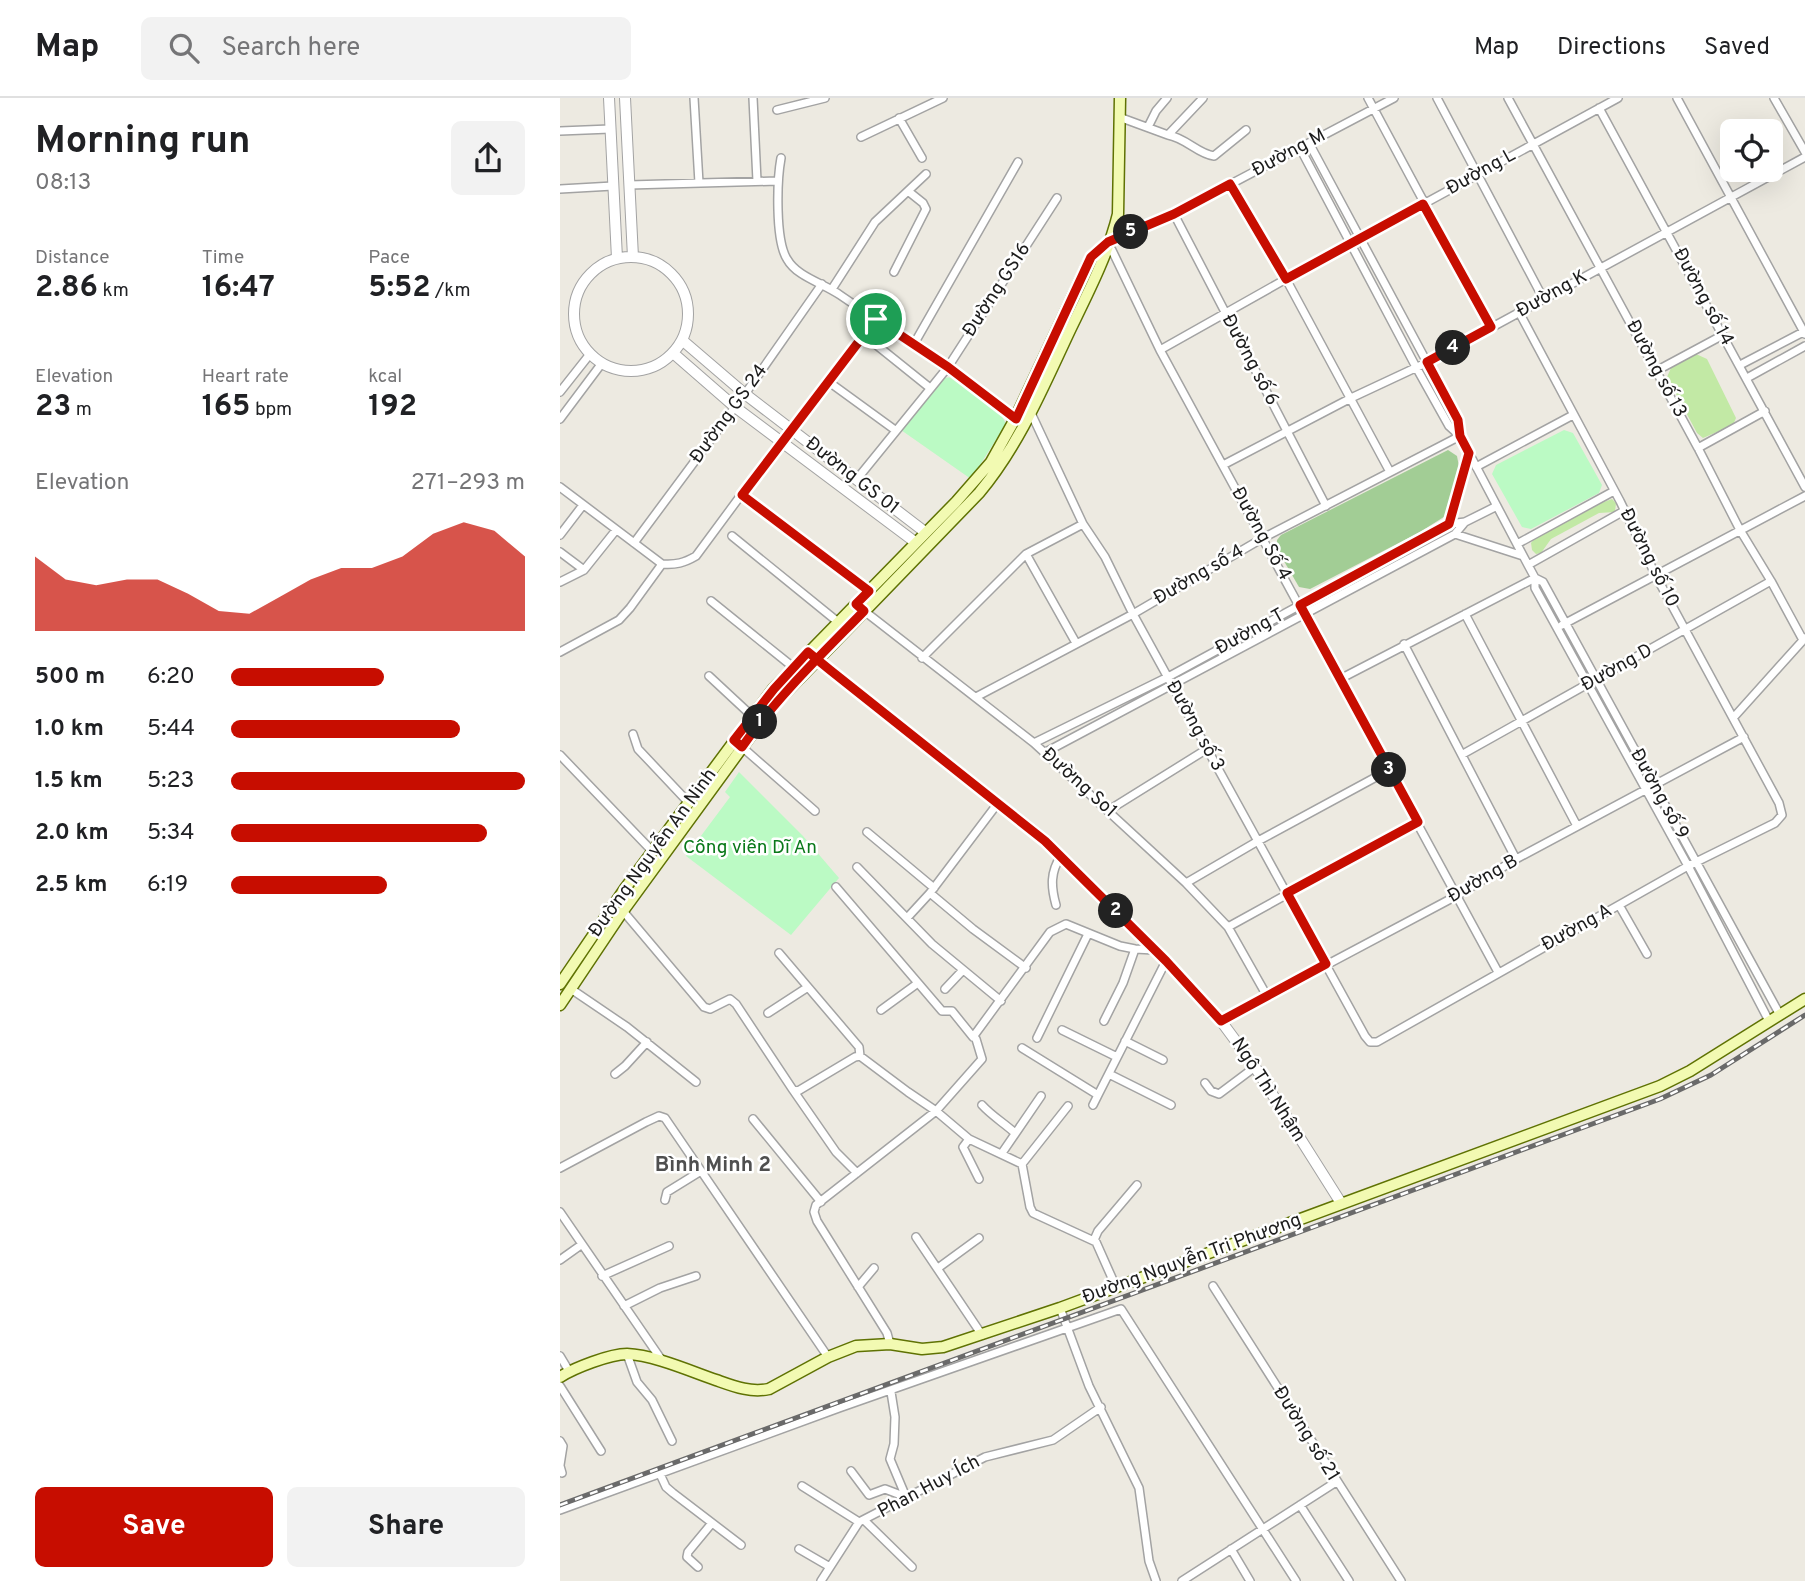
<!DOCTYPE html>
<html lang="en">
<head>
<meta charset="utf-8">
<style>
  :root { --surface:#fff; --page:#f2f2f2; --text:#202124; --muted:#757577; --line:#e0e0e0; --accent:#c70d00 }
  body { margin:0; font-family:Overpass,sans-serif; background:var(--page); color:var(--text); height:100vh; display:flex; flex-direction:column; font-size:26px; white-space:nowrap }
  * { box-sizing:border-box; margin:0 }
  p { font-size:23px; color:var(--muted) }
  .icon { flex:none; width:38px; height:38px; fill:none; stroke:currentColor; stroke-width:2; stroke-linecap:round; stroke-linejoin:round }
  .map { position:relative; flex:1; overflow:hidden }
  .drawer { display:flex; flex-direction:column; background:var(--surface); width:560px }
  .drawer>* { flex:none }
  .tools { position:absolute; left:1160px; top:21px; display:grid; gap:14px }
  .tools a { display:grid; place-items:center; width:63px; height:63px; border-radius:10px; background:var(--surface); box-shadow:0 7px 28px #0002; font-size:35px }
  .pin { position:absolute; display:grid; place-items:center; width:60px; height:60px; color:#fff; margin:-30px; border:4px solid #fff; border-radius:50%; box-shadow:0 2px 7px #0007 }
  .km { position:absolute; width:35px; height:35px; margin:-18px; border-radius:50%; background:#222; color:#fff; font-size:19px; line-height:35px; text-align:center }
  .round { display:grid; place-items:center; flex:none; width:74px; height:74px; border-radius:10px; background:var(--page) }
  .summary { display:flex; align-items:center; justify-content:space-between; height:119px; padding:0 35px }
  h1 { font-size:38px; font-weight:700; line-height:52px }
  .metrics { display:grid; grid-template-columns:repeat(3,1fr); gap:10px; height:119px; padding:7px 35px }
  .metrics div { display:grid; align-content:center }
  .metrics b { font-size:30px; font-weight:700 }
  .metrics small { font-size:19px; font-weight:400 }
  .metrics p { font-size:19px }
  .chart { height:196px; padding:14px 35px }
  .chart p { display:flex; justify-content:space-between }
  .chart svg { width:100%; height:126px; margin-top:7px; fill:var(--accent); opacity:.7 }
  .button { display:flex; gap:14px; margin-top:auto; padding:14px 35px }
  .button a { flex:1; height:80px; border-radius:10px; background:var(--accent); color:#fff; font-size:28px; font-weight:700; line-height:80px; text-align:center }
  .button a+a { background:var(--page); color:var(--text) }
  ul { padding:0 35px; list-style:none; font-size:23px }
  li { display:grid; grid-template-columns:112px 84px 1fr; align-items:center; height:52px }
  li i { height:18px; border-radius:9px; background:var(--accent) }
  header { display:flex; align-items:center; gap:42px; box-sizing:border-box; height:98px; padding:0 35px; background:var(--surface); border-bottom:2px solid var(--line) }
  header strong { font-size:33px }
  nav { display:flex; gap:38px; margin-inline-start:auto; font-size:24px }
  .search { width:490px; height:63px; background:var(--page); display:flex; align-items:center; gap:18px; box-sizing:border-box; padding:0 24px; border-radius:10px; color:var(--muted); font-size:26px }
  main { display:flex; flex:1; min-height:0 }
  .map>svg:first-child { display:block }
  .grass { fill:#c2e9a5 }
  .forest { fill:#a2cd95 }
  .park { fill:#bbfac4 }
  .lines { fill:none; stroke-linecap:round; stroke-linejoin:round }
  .minor-casing { stroke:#a3a3a3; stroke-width:10 }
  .tertiary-casing { stroke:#a3a3a3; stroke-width:12 }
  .secondary-casing { stroke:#5f7203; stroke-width:13 }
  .minor { stroke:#fff; stroke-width:7 }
  .tertiary { stroke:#fff; stroke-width:10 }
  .secondary { stroke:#f2fab2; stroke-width:10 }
  .rail-casing { stroke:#6a6a6a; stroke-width:5 }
  .rail { stroke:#fff; stroke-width:2.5; stroke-dasharray:8; stroke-linecap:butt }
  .route-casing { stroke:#fff; stroke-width:14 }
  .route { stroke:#c70d00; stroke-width:9 }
  .labels { text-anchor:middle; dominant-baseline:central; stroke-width:5; stroke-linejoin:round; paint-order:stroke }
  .street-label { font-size:19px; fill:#1c1c1c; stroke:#fff }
  .park-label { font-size:19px; fill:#0a791a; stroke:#fff }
  .neighbourhood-label { font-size:21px; font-weight:bold; fill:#4f4f4f; stroke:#fff }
</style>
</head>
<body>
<header>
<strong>Map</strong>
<div class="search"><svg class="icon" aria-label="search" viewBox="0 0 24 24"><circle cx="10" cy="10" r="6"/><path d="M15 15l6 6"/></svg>Search here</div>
<nav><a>Map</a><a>Directions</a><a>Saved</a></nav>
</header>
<main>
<section class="drawer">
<div class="summary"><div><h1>Morning run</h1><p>08:13</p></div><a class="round"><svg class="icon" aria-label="share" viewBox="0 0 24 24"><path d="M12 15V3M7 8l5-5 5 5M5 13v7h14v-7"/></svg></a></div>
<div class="metrics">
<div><p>Distance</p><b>2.86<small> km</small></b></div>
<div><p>Time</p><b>16:47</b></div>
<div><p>Pace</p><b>5:52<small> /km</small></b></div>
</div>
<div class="metrics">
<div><p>Elevation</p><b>23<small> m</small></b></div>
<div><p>Heart rate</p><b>165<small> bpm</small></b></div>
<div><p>kcal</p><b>192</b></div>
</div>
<div class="chart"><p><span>Elevation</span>271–293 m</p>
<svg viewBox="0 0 160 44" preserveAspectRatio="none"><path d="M0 44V18L10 26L20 28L30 26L40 26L50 31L60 37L70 38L80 32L90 26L100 22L110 22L120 18L130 10L140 6L150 9L160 18V44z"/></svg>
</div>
<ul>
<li><b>500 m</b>6:20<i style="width:52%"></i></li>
<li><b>1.0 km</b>5:44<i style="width:78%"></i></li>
<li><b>1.5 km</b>5:23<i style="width:100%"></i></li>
<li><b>2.0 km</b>5:34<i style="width:87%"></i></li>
<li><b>2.5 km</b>6:19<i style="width:53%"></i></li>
</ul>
<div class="button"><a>Save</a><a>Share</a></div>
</section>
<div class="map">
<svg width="1245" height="1483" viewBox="0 0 1245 1483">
  <rect width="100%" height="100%" fill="#edeae1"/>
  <path class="grass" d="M1136,256l11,5 29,59 -3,7 -30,13 -6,-5 -30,-56 4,-9z
    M1052,401l4,4 -1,9 -16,1 -48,26 -10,14 -5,1 -4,-4 -1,-7 3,-4 62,-34z"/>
  <path class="forest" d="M888,352l9,6 2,11 -12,48 -27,17 -110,57 -11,-2 -22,-38v-9l4,-5z"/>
  <path class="park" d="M396,279l44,35 6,12 -35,55 -70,-49 41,-52z
    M1004,332l9,3 29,52 -3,8 -68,36 -9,-2 -30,-53 4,-9z
    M179,674l64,64 36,42 -48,57 -105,-79 44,-59 -5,-5z"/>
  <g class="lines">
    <defs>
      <path id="minor" d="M134,0l5,85
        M193,0l4,83
        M808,0l123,229
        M834,0l-220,116 -66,28 52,108 338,622
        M877,0l106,200
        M948,0l190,350 42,82 31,51 32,59
        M1117,0l128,236
        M1214,0l31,54
        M1039,10l206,379
        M217,12l48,-12
        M559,19l49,18 35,-37
        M339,20l23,40
        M588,29l8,-16 11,-13
        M0,33l50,-2
        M608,37c18,3 30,19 46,21l32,-26
        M301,39l82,-39
        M749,45l149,277 2,15
        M740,50l116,219 33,59 11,10 68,129 7,13v10l153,278 81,155
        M221,60c-4,22 -6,82 6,101 10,18 36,24 53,36 59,40 118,80 175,124
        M670,86l56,95 104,193
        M69,87l148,-4
        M0,91l53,-3
        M614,116l152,292
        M334,174l32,-63 -3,-6 -15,-12
        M272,191l43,-67 51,-48
        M304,237l66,53
        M354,246l104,-182
        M600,252l126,-71 332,-181
        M1180,267l65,-34
        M1096,273l67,-36
        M1187,280l58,-32
        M269,284l66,48
        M0,294l30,-38
        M185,296l77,-110
        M471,315l52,111 22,33 28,57 232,422 5,6h7l311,-176 87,-43 7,-8 -3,-12 -123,-227 -36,-75 -101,-189
        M0,321l42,-56
        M231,331l85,-110
        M1138,350l67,-37
        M663,367l128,-67 77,-36 377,-205
        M916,369l97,-52
        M297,381l91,-112 109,-169
        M0,389l102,77
        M182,397l129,98
        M889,426l20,-70
        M895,436l68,22
        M0,437l23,-30
        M172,438l106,86
        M74,445l101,-136
        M957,446l97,-53
        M0,454l24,18 32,-40
        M466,456l50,89
        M102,466c14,1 22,-1 34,-8l85,-115
        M968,467l96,-54
        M975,480l8,4 237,433
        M0,484l24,-12
        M151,503l82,66
        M303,512l171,133 152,140 42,44 39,69
        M905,516l112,212
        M1002,527l243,-129
        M844,546l112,215
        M0,554l59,-32 11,-12 32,-44
        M362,560l104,-104 57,-30
        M149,578l43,40
        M780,581l195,-101
        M416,599l157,-83 130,-76 197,-102
        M1174,619l71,-79
        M73,636l5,15 51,54
        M474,645l134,-66 281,-153 16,-2 32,-16
        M182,649l73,64
        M484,655l411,-219 10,-12
        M903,656l308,-173
        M0,657l93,97
        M549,712l98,-61
        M307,734l67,56
        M297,769l75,77 69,57
        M626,785l72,-42 131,-71
        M276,789l106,124h10l21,26 77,-105 16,-8 54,22 15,3 19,1
        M370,795l43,36 53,39
        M496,807c-5,-18 -6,-33 5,-49
        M1059,807l28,49
        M63,813l81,96 6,2 20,-10 6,5 57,86 5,1 57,-34 5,-1 48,36 28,19 33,28 53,25 8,43 3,6 63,29 20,45
        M347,820l23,-25 68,-90
        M668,829l190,-105
        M219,855l80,94 1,9
        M11,891l56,38 69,55
        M385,891l18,-19
        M321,912l37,-27
        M208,915l40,-26
        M544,923l19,-38 12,-34
        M661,923l237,-126 58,-36 228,-122
        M502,932l55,27
        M477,940l51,-104
        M565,943l38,19
        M462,950l76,47 68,-134
        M55,976l10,-8 22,-24
        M549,976l62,31
        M645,985l6,8 8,3 36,-27
        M233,992l43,62 21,21
        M422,1007c10,11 22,18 33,28
        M533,1007l5,-10
        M193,1021l68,83
        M409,1041l-6,8 16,32
        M442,1055l39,-57
        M462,1066l46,-58
        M0,1070l86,-46 13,-6 6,2 163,239
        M105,1102l2,-8 34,-21
        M0,1114l103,150
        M356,1139l66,98
        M534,1142l4,-9 39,-46
        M0,1162l21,-15
        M378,1170l41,-30
        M42,1178l67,-30
        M653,1188l188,295
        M298,1189l16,-19
        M64,1208l36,-18 36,-12
        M500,1210l29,78 50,102 10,73 7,20
        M330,1246l-3,-11 -70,-112 -3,-9 2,-7 120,-94 46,-52 -6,-20
        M67,1256l10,28 15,18 20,41
        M0,1258l9,15
        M0,1288l41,65
        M331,1294l4,25 -1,27 -4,15 16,38
        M0,1343l3,5 -3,19
        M0,1368l2,7
        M291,1373l18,24 16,-6 21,8
        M100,1376l6,13 7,6 68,52
        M242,1388l57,36
        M740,1407l49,76
        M0,1412l279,-102 282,-99 175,272
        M305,1423l47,46
        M239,1451l31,18
        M671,1451l19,32
        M138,1469l-11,-10 1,-5 24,-29
        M261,1483l38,-59 126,-65 68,-17 48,-33
        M622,1483l154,-99"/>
      <path id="tertiary" d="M49,0l8,160
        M65,0l8,159
        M14 216a57 57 0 1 1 114 0a57 57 0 1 1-114 0Z
        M122,242l63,54 180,138
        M113,255l62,54 180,135
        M248,554l237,188 121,121 55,60 34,46 86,136"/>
      <path id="secondary" d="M0,886l66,-97 147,-198 183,-187 35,-40 24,-43 76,-162 16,-14
        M0,907l63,-94 148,-203 208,-215c41,-49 65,-108 92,-165 17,-35 38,-76 47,-114l2,-116
        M0,1279c14,-9 50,-23 67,-23 27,1 63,17 89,26 17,6 34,13 53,9l59,-32 28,-11 34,-2 32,5 21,-2 117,-39 600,-222 30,-15 115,-72"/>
    </defs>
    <use href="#minor" class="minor-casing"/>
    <use href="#tertiary" class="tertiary-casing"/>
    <use href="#secondary" class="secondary-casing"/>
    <use href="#minor" class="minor"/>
    <use href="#tertiary" class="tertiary"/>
    <use href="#secondary" class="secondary"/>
    <defs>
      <path id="rail" d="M0,1407l1100,-406 51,-24 94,-60"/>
    </defs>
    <use href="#rail" class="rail-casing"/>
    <use href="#rail" class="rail"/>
  </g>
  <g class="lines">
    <defs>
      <path id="route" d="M316,221l-134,176 127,96 -13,13 8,7c-42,43 -87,86 -122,136l-8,-7 40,-51 34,-37 22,18 215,171 121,120 55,60 105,-57 -39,-71 131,-71 -118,-217 149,-81 20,-71 -9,-17 -2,-16 -31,-58 64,-35 -68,-123 -137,75 -56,-95 -56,30 -66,28 -17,15 -75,162 -68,-52 -72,-48"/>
    </defs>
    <use href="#route" class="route-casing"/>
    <use href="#route" class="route"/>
  </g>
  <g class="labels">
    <g class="street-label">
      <text transform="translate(729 55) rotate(-28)">Đường M</text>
      <text transform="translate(921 74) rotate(-29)">Đường L</text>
      <text transform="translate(437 192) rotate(-57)">Đường GS16</text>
      <text transform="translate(992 196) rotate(-29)">Đường K</text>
      <text transform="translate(1143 199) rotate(62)">Đường số 14</text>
      <text transform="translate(690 262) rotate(62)">Đường số 6</text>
      <text transform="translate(1096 271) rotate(62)">Đường số 13</text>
      <text transform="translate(169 316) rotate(-54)">Đường GS 24</text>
      <text transform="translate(292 378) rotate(38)">Đường GS 01</text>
      <text transform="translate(701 436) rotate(61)">Đường Số 4</text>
      <text transform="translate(1089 460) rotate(63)">Đường số 10</text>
      <text transform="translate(639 477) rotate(-30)">Đường số 4</text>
      <text transform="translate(690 534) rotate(-29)">Đường T</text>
      <text transform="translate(1057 570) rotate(-29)">Đường D</text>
      <text transform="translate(635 628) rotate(61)">Đường số 3</text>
      <text transform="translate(519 685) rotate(42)">Đường So1</text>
      <text transform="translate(1099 696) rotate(61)">Đường số 9</text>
      <text transform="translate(93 755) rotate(-54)">Đường Nguyễn An Ninh</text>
      <text transform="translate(923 781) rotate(-30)">Đường B</text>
      <text transform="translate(1017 830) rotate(-29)">Đường A</text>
      <text transform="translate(708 992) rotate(57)">Ngô Thì Nhậm</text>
      <text transform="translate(632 1161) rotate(-20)">Đường Nguyễn Tri Phương</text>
      <text transform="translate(746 1336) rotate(58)">Đường số 21</text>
      <text transform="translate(369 1389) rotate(-28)">Phan Huy Ích</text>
    </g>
    <g class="park-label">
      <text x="190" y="750">Công viên Dĩ An</text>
    </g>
    <g class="neighbourhood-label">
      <text x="153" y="1067">Bình Minh 2</text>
    </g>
  </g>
</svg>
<div class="tools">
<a><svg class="icon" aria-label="locate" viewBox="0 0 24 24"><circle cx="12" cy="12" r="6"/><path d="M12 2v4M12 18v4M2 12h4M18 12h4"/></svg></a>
</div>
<div class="pin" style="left:316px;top:221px;background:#1e9e55"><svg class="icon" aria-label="arrive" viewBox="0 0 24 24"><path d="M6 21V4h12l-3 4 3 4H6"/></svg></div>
<b class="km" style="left:200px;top:624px">1</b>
<b class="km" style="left:556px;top:813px">2</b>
<b class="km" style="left:829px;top:672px">3</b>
<b class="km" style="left:893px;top:250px">4</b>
<b class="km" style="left:571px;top:134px">5</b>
</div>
</main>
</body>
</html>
